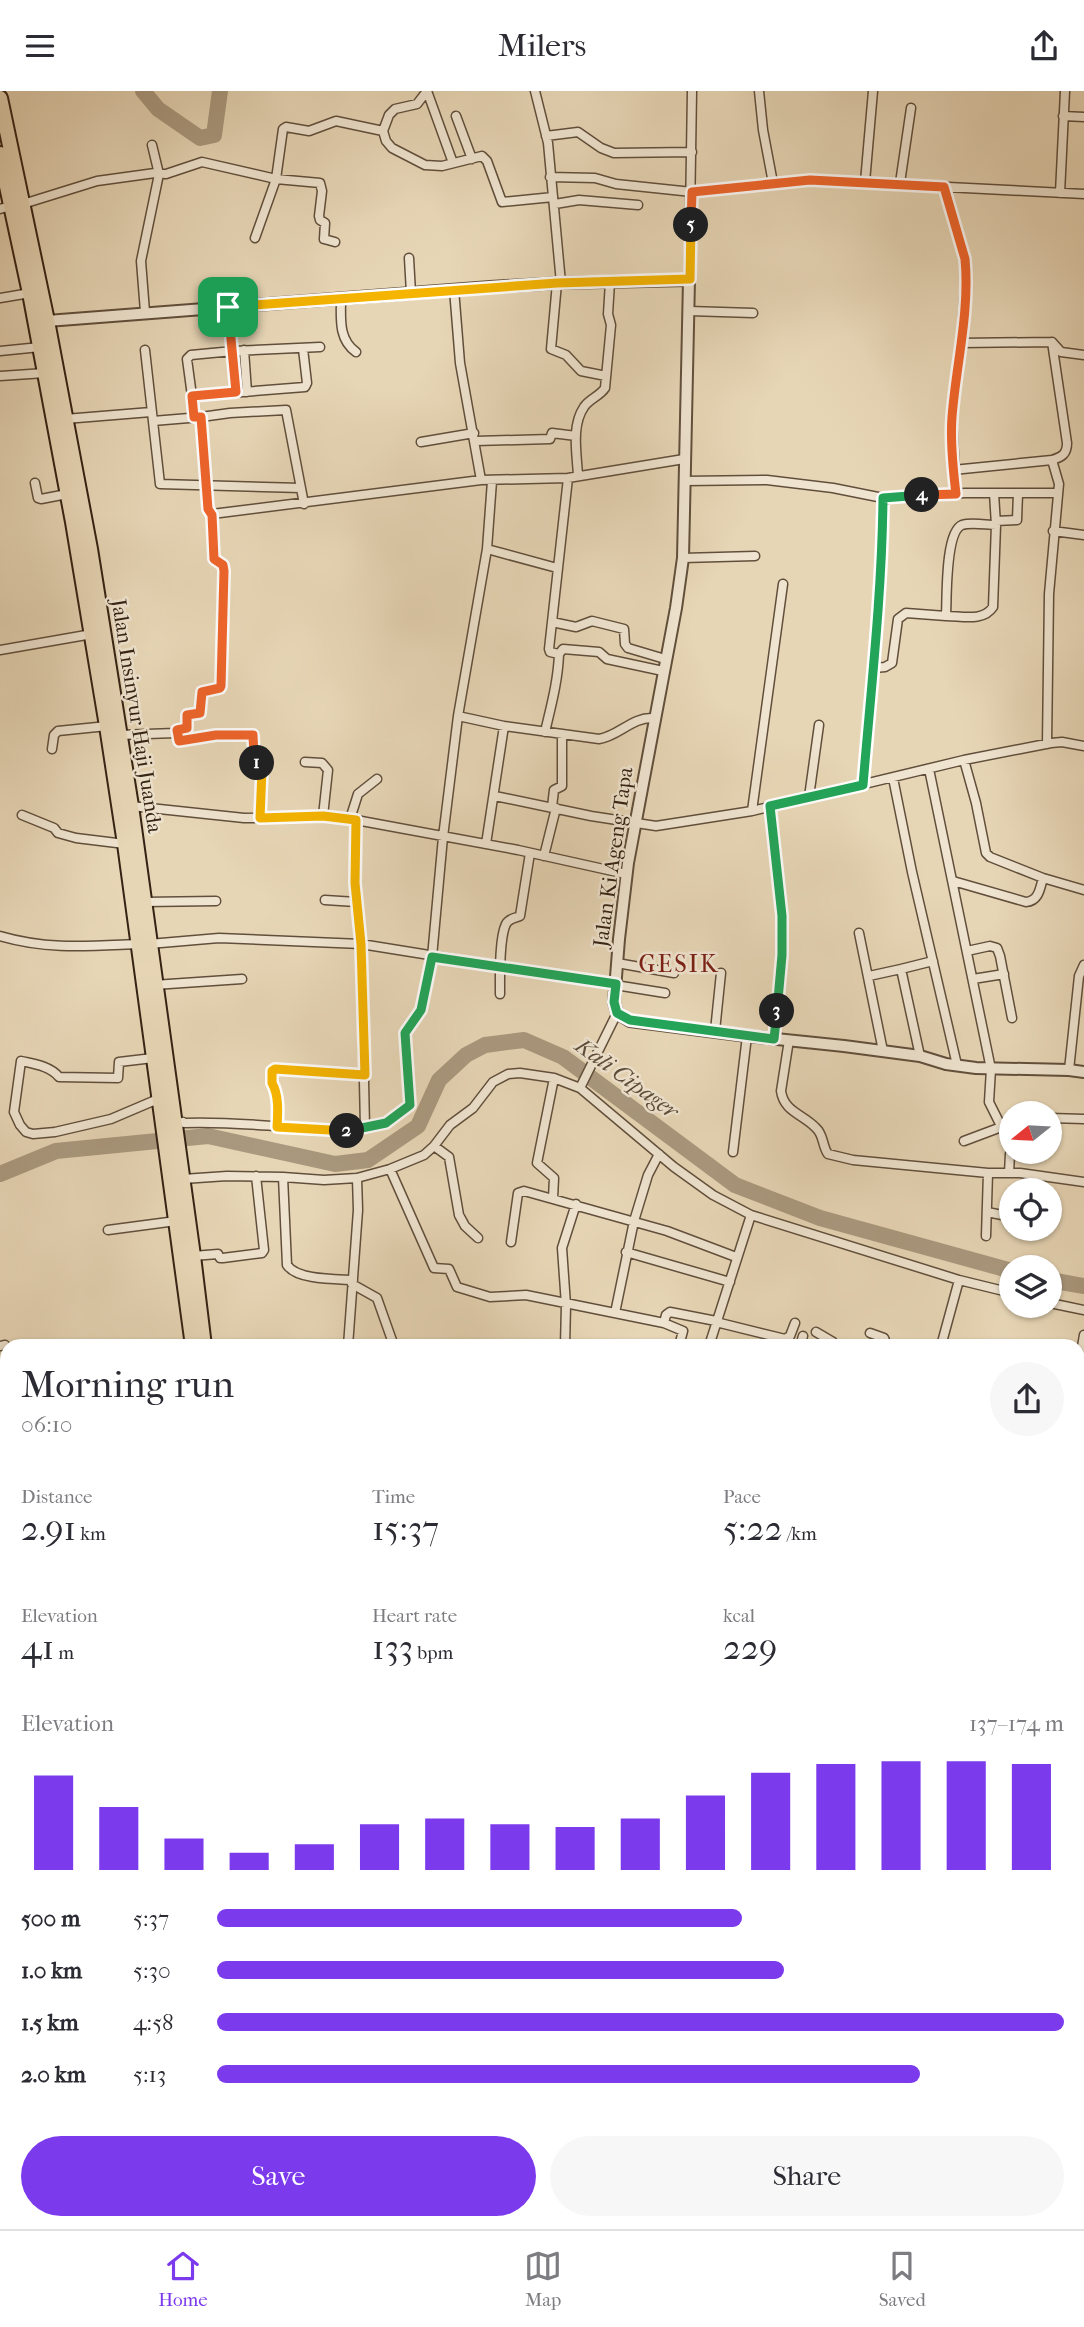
<!DOCTYPE html>
<html lang="en">
<head>
<meta charset="utf-8">
<style>
  :root { --surface:#fff; --page:#f7f7f7; --text:#2b2b33; --muted:#7c7c81; --line:#e1e1e2; --accent:#7c3aed }
  body { margin:0; font-family:"IM FELL French Canon",serif; background:var(--page); color:var(--text); height:100vh; display:flex; flex-direction:column; font-size:26px; white-space:nowrap }
  * { box-sizing:border-box; margin:0 }
  p { font-size:23px; color:var(--muted) }
  .icon { flex:none; width:38px; height:38px; fill:none; stroke:currentColor; stroke-width:2; stroke-linecap:round; stroke-linejoin:round }
  .map { position:relative; flex:1; overflow:hidden }
  .panel { position:absolute; left:0px; top:1248px; width:1085px; height:891px; display:flex; flex-direction:column; background:var(--surface); border-radius:21px 21px 0 0; box-shadow:0 2px 5px #0004 }
  .panel>* { flex:none }
  .needle { width:46px; rotate:252deg }
  .fabs { position:absolute; left:999px; top:1010px; display:grid; gap:14px }
  .fabs a { display:grid; place-items:center; width:63px; height:63px; border-radius:50%; background:var(--surface); box-shadow:0 2px 5px #0004; font-size:35px }
  .pin { position:absolute; display:grid; place-items:center; width:60px; height:60px; color:#fff; margin:-30px; border-radius:14px; box-shadow:0 4px 10px #0006 }
  .km { position:absolute; width:35px; height:35px; margin:-18px; border-radius:50%; background:#222; color:#fff; font-size:19px; line-height:35px; text-align:center }
  .round { display:grid; place-items:center; flex:none; width:74px; height:74px; border-radius:37px; background:var(--page) }
  .overview { display:flex; align-items:center; justify-content:space-between; height:119px; padding:0 21px }
  h1 { font-size:38px; font-weight:600; line-height:52px }
  .metrics { display:grid; grid-template-columns:repeat(3,1fr); gap:10px; height:119px; padding:7px 21px }
  .metrics div { display:grid; align-content:center }
  .metrics b { font-size:35px; font-weight:600 }
  .metrics small { font-size:19px; font-weight:400 }
  .metrics p { font-size:19px }
  .chart { height:196px; padding:14px 21px }
  .chart p { display:flex; justify-content:space-between }
  .chart svg { width:100%; height:126px; margin-top:7px; stroke:var(--accent); stroke-width:6 }
  .primary-button { display:flex; gap:14px; margin-top:auto; padding:14px 21px }
  .primary-button a { flex:1; height:80px; border-radius:42px; background:var(--accent); color:#fff; font-size:28px; font-weight:600; line-height:80px; text-align:center }
  .primary-button a+a { background:var(--page); color:var(--text) }
  ul { padding:0 21px; list-style:none; font-size:23px }
  li { display:grid; grid-template-columns:112px 84px 1fr; align-items:center; height:52px }
  li i { height:18px; border-radius:9px; background:var(--accent) }
  header { display:flex; justify-content:space-between; align-items:center; height:91px; padding:0 21px; background:var(--surface); font-size:32px; font-weight:600 }
  .menu { display:flex; justify-content:space-around; align-items:center; height:98px; border-top:2px solid var(--line); background:var(--surface); font-size:19px; color:var(--muted) }
  .menu a { display:grid; justify-items:center; gap:4px }
  .menu .on { color:var(--accent) }
  .map>svg:first-child { display:block }
  .lines { fill:none; stroke-linecap:round; stroke-linejoin:round }
  .river { stroke:#aa997f; stroke-width:16 }
  .minor-casing { stroke:#614f3c; stroke-width:11 }
  .tertiary-casing { stroke:#614f3c; stroke-width:14 }
  .trunk-casing { stroke:#342214; stroke-width:18 }
  .minor { stroke:#efe4d0; stroke-width:8 }
  .tertiary { stroke:#efe4d0; stroke-width:10 }
  .trunk { stroke:#e7d6b6; stroke-width:14 }
  .split-1-casing { stroke:#fff; stroke-width:14 }
  .split-2-casing { stroke:#fff; stroke-width:14 }
  .split-3-casing { stroke:#fff; stroke-width:14 }
  .split-4-casing { stroke:#fff; stroke-width:14 }
  .split-5-casing { stroke:#fff; stroke-width:14 }
  .split-6-casing { stroke:#fff; stroke-width:14 }
  .split-1 { stroke:#f0652b; stroke-width:9 }
  .split-2 { stroke:#f5b400; stroke-width:9 }
  .split-3 { stroke:#22a559; stroke-width:9 }
  .split-4 { stroke:#22a559; stroke-width:9 }
  .split-5 { stroke:#f0652b; stroke-width:9 }
  .split-6 { stroke:#f5b400; stroke-width:9 }
  .labels { text-anchor:middle; dominant-baseline:central; stroke-width:5; stroke-linejoin:round; paint-order:stroke }
  .street-label { font-size:21px; fill:#342214; stroke:#efe4d0 }
  .water-label { font-size:23px; font-style:italic; fill:#5d4c39; stroke:#efe4d0 }
  .quarter-label { font-size:24px; letter-spacing:2px; fill:#7a1f14; stroke:#efe4d0 }
</style>
</head>
<body>
<header><svg class="icon" aria-label="menu" viewBox="0 0 24 24"><path d="M4 6h16M4 12h16M4 18h16"/></svg>Milers<svg class="icon" aria-label="share" viewBox="0 0 24 24"><path d="M12 15V3M7 8l5-5 5 5M5 13v7h14v-7"/></svg></header>
<div class="map">
<svg width="1084" height="2138" viewBox="0 0 1084 2138">
  <rect width="100%" height="100%" fill="#e7d6b6"/>
  <filter id="stains"><feTurbulence type="fractalNoise" baseFrequency=".00286" numOctaves="4"/><feColorMatrix values="0 0 0 0 .2 0 0 0 0 .09 0 0 0 0 .02 0 0 0 .5 -.17"/></filter>
  <radialGradient id="worn" r=".72"><stop offset=".6" stop-color="#630" stop-opacity="0"/><stop offset="1" stop-color="#630" stop-opacity=".3"/></radialGradient>
  <g class="lines">
    <path class="river" d="M143,0l15,18 42,29 14,-3 6,-44
      M0,1083l56,-23 152,-15 127,28 33,-4 50,-34 21,-46 27,-25 19,-10 39,-5 39,17 172,128 85,33 192,53
      M1050,1189l34,6"/>
    <defs>
      <path id="minor" d="M427,0l26,72
        M535,0l13,52 13,140
        M759,0l4,39 10,53
        M456,25l16,43
        M1063,25l21,1
        M383,40l3,10 6,7 33,17 17,1 40,-10 5,5 15,41 51,-5
        M546,45l32,-4 23,16 13,5 78,-1
        M550,86l45,1 21,6 76,8 118,-12 274,14
        M865,91l8,-91
        M900,92l11,-75
        M944,96l21,72 1,12 -5,78 -9,70 4,75
        M1060,102l5,-102
        M23,113l74,-23 58,-8 11,1 36,-12 74,17 44,4 2,8 -3,25 1,4 5,3 -1,16 11,3
        M555,113l24,-4 59,5
        M0,118l11,-3
        M255,147l21,-59 7,-50 3,-2 23,4 27,-10 47,10 6,-16 6,-6 22,-5 10,-13
        M409,167l2,35
        M689,189l3,-189
        M557,192l-6,66 15,6 15,16 25,5
        M454,198l6,74 21,117
        M0,207l30,-5
        M341,208c0,19 -3,40 15,53
        M228,216l8,85
        M689,220l64,2
        M145,221l-4,-51 18,-87 -7,-29
        M961,252l91,-1 9,10 23,3
        M303,258l4,34 -2,4 -113,9 -5,-37 4,-4 42,-4 87,-4
        M145,259l15,134 141,4
        M244,259l3,42
        M0,260l40,-4
        M0,285l45,-3
        M192,305l2,21
        M201,326l29,-4 56,-3 18,94
        M65,328l86,-7
        M153,330l48,-4 7,92 4,5 269,-34 87,-2 116,-19
        M476,350l74,-2 2,-6 24,3
        M421,351l53,-9
        M953,379l99,-10c10,-3 15,-6 15,-17l-15,-101
        M578,385c-1,-22 -7,-50 6,-69 5,-8 16,-11 21,-19l6,-63 -3,-11 2,-32
        M684,390l83,-1 66,8 50,10 82,-5h93
        M35,392l3,15 3,1 26,-5
        M994,402l2,32 -3,82c-10,15 -31,9 -47,9 1,-18 -1,-84 16,-91 10,-3 24,0 34,0
        M996,430l21,-1 1,-27
        M1053,440l31,4
        M487,458l70,19
        M683,467l72,-2
        M552,531l24,5 16,-6 32,8 1,15 3,4 37,11
        M0,559l92,-16
        M559,563l4,-5 36,3 8,7 56,12
        M874,577l11,-1 7,-4 6,-44 8,-6 40,3
        M458,625l46,10 95,13c20,-3 33,-22 54,-21
        M545,641c6,-26 13,-51 14,-78l-9,-2 -1,-3 19,-171
        M177,642v-3l10,-2 -1,-13 14,-3 2,-20 18,-4 1,-2 3,-116 -1,-5 -9,-6 -2,-45
        M119,644l56,-2h2l2,8 37,-6h37l1,22 8,13 -2,48
        M1047,653l2,-150 10,-110 -7,-24
        M52,658l2,-14 4,-4 49,-5
        M964,669l12,43 10,50 4,4 53,21 41,12
        M305,671l17,1 6,7 -5,46
        M929,678l62,300 -2,33 12,24
        M893,687l19,94 45,193
        M863,694c8,-96 19,-191 20,-287
        M495,705l96,20 65,10 96,-15 212,-51 87,-17 11,-1 22,4
        M809,706l10,-72
        M131,715l113,12 79,-2 33,4 162,30 108,24
        M770,715l12,110v39l-8,84
        M552,716l2,-17 8,-4v-52
        M752,720l31,-227
        M22,724l32,13 4,5 18,5 49,6
        M350,728l8,-25 19,-15
        M486,753l18,-118
        M544,765l12,-48
        M953,790l73,21c13,-1 14,-14 17,-24
        M325,809l31,2
        M144,811l72,-1
        M859,842l24,118
        M0,845c48,14 88,10 138,8
        M149,853l70,-6 142,6 304,49
        M967,860l23,-5 7,2 3,8 12,62
        M617,872l57,10
        M869,885l32,-7
        M973,888l31,-5
        M154,894l88,-6
        M500,903c0,-17 -1,-56 6,-70 3,-6 10,-6 14,-8l10,-63
        M715,940l6,-58
        M789,949l-8,51c3,21 22,23 35,37 8,7 6,18 12,26l25,6 135,13h32l64,9
        M920,965l-19,-87 32,-8
        M153,967l-34,4 -1,16 -59,-1c-9,-11 -25,-13 -38,-16l-7,51 6,13 6,7 7,2 22,-2 56,-13 47,-20
        M1069,979l10,-94 5,-11
        M580,997l37,-75
        M1050,1027l34,1
        M183,1031l1,1c40,-2 80,3 121,5 20,1 40,4 60,-1l-4,-183 -6,-61 1,-63
        M277,1036c1,-14 2,-32 -5,-44v-12l3,-2 90,6
        M365,1036l23,-5 22,-18 -5,-71 16,-23 11,-53 11,-120 15,-121 29,-167 5,-68
        M964,1050l48,-18
        M434,1055l15,11 10,58 6,11 13,12
        M733,1061l14,-116
        M390,1078l44,99 15,1 8,18 33,10 36,-2 138,28 19,8 -4,15
        M1009,1082l1,-19
        M283,1086l4,88c10,15 48,14 66,15
        M183,1088l44,-3 56,1 41,3 33,-2
        M553,1107l1,-20 -17,-15 17,-85
        M987,1121l25,5
        M108,1139l68,-9
        M986,1145l2,-63
        M511,1151l7,-49 6,-2 143,40 69,26
        M626,1161l104,30
        M193,1165l25,-2 2,4h3l39,-5 2,-3 -8,-74
        M352,1193l25,14 17,48
        M1050,1212l34,7
        M615,1222l19,-92 14,-46 11,-21
        M716,1231l69,17 5,-3 5,-13
        M664,1232l2,-8 4,-3 46,9
        M816,1241l17,10 3,4
        M870,1242l14,5 3,8
        M866,1254l3,1
        M0,1255l5,-1
        M348,1255l10,-136 -1,-32 33,-9 34,-14 10,-9 16,-21 23,-17 20,-26 15,-8 12,-1 34,5 26,10 94,79 39,28 38,20 208,65 53,13
        M565,1255l1,-41 -4,-57 14,-44
        M709,1255l42,-131
        M800,1255l3,-10
        M922,1255v-1
        M941,1255l18,-66
        M1078,1280l6,-36
        M0,1341l7,-1
        M1078,1436h6
        M0,1545l7,-1
        M1078,1568l6,2
        M0,1645l7,5
        M1078,1688l6,-1
        M1078,1733l6,-2
        M1078,1823l6,-1
        M0,1839l7,1
        M1078,1843l6,-1
        M1078,1887l6,47
        M1084,1968v15
        M0,2013l7,44
        M1078,2075h6
        M16,2132l1,6
        M81,2132l1,6
        M113,2132l1,6
        M624,2132l2,6
        M984,2132l2,6
        M1050,2132l2,6
        M371,2138v-6
        M452,2138l1,-6
        M786,2138l3,-6"/>
      <path id="tertiary" d="M47,230l443,-34 71,-4 128,-3 -6,278 -7,50 -48,255 -9,76 -5,63 3,11 13,8 117,15 97,10 76,10 26,8 30,4 93,2 15,2"/>
      <path id="trunk" d="M0,7l47,223 43,228 41,257 62,450 11,90
        M0,63l30,139 43,229 34,204 18,118 68,502
        M231,2132l1,6
        M243,2132l1,6"/>
    </defs>
    <use href="#minor" class="minor-casing"/>
    <use href="#tertiary" class="tertiary-casing"/>
    <use href="#trunk" class="trunk-casing"/>
    <use href="#minor" class="minor"/>
    <use href="#tertiary" class="tertiary"/>
    <use href="#trunk" class="trunk"/>
  </g>
  <g class="lines">
    <defs>
      <path id="split-1" d="M228,216l8,85 -44,4 2,21h7l7,92 4,6 2,44 9,6 1,6 -3,115 -1,2 -18,4 -2,21 -13,2v13l-10,2 2,11 37,-6h37l1,22 3,6"/>
      <path id="split-2" d="M257,672l5,7 -2,48 63,-2 33,4 -1,63 6,61 4,131 -90,-6 -3,2v12c7,12 6,30 5,44l70,4"/>
      <path id="split-3" d="M347,1040l39,-8 24,-18 -5,-72 16,-23 11,-53 184,27 -2,18 3,11 13,7 144,19 3,-28"/>
      <path id="split-4" d="M777,920l5,-56v-39l-12,-110 93,-21c8,-96 19,-191 20,-287l39,-3"/>
      <path id="split-5" d="M691,134l1,-33 118,-12 134,7 21,72c5,52 -9,106 -13,158 -2,25 1,52 4,77l-34,1"/>
      <path id="split-6" d="M228,216l329,-24 133,-4 1,-54"/>
    </defs>
    <use href="#split-1" class="split-1-casing"/>
    <use href="#split-2" class="split-2-casing"/>
    <use href="#split-3" class="split-3-casing"/>
    <use href="#split-4" class="split-4-casing"/>
    <use href="#split-5" class="split-5-casing"/>
    <use href="#split-6" class="split-6-casing"/>
    <use href="#split-1" class="split-1"/>
    <use href="#split-2" class="split-2"/>
    <use href="#split-3" class="split-3"/>
    <use href="#split-4" class="split-4"/>
    <use href="#split-5" class="split-5"/>
    <use href="#split-6" class="split-6"/>
  </g>
  <g class="labels">
    <g class="street-label">
      <text transform="translate(137 625) rotate(81)">Jalan Insinyur Haji Juanda</text>
      <text transform="translate(613 766) rotate(-82)">Jalan Ki Ageng Tapa</text>
    </g>
    <g class="water-label">
      <text transform="translate(627 987) rotate(36)">Kali Cipager</text>
    </g>
    <g class="quarter-label">
      <text x="679" y="873">GESIK</text>
    </g>
  </g>
  <rect width="100%" height="100%" filter="url(#stains)"/>
  <rect width="100%" height="100%" fill="url(#worn)"/>
</svg>
<div class="fabs">
<a><svg class="needle" viewBox="-14 -14 28 28"><path d="M0-13l5 13h-10z" fill="#e53935"/><path d="M0 13l5-13h-10z" fill="#7c7c81"/></svg></a>
<a><svg class="icon" aria-label="locate" viewBox="0 0 24 24"><circle cx="12" cy="12" r="6"/><path d="M12 2v4M12 18v4M2 12h4M18 12h4"/></svg></a>
<a><svg class="icon" aria-label="layers" viewBox="0 0 24 24"><path d="M12 4l9 5-9 5-9-5zM3 14l9 5 9-5"/></svg></a>
</div>
<div class="pin" style="left:228px;top:216px;background:#1e9e55"><svg class="icon" aria-label="arrive" viewBox="0 0 24 24"><path d="M6 21V4h12l-3 4 3 4H6"/></svg></div>
<b class="km" style="left:257px;top:672px">1</b>
<b class="km" style="left:347px;top:1040px">2</b>
<b class="km" style="left:777px;top:920px">3</b>
<b class="km" style="left:922px;top:404px">4</b>
<b class="km" style="left:691px;top:134px">5</b>
<section class="panel">
<div class="overview"><div><h1>Morning run</h1><p>06:10</p></div><a class="round"><svg class="icon" aria-label="share" viewBox="0 0 24 24"><path d="M12 15V3M7 8l5-5 5 5M5 13v7h14v-7"/></svg></a></div>
<div class="metrics">
<div><p>Distance</p><b>2.91<small> km</small></b></div>
<div><p>Time</p><b>15:37</b></div>
<div><p>Pace</p><b>5:22<small> /km</small></b></div>
</div>
<div class="metrics">
<div><p>Elevation</p><b>41<small> m</small></b></div>
<div><p>Heart rate</p><b>133<small> bpm</small></b></div>
<div><p>kcal</p><b>229</b></div>
</div>
<div class="chart"><p><span>Elevation</span>137–174 m</p>
<svg viewBox="0 0 160 44" preserveAspectRatio="none"><path d="M5 44V11M15 44V22M25 44V33M35 44V38M45 44V35M55 44V28M65 44V26M75 44V28M85 44V29M95 44V26M105 44V18M115 44V10M125 44V7M135 44V6M145 44V6M155 44V7"/></svg>
</div>
<ul>
<li><b>500 m</b>5:37<i style="width:62%"></i></li>
<li><b>1.0 km</b>5:30<i style="width:67%"></i></li>
<li><b>1.5 km</b>4:58<i style="width:100%"></i></li>
<li><b>2.0 km</b>5:13<i style="width:83%"></i></li>
</ul>
<div class="primary-button"><a>Save</a><a>Share</a></div>
</section>
</div>
<nav class="menu">
<a class="on"><svg class="icon" aria-label="home" viewBox="0 0 24 24"><path d="M3 11l9-7 9 7M6 9v11h12V9"/></svg>Home</a>
<a><svg class="icon" aria-label="map" viewBox="0 0 24 24"><path d="M3 6l6-2 6 2 6-2v14l-6 2-6-2-6 2zM9 4v14M15 6v14"/></svg>Map</a>
<a><svg class="icon" aria-label="saved" viewBox="0 0 24 24"><path d="M7 4h10v16l-5-4-5 4z"/></svg>Saved</a>
</nav>
</body>
</html>
